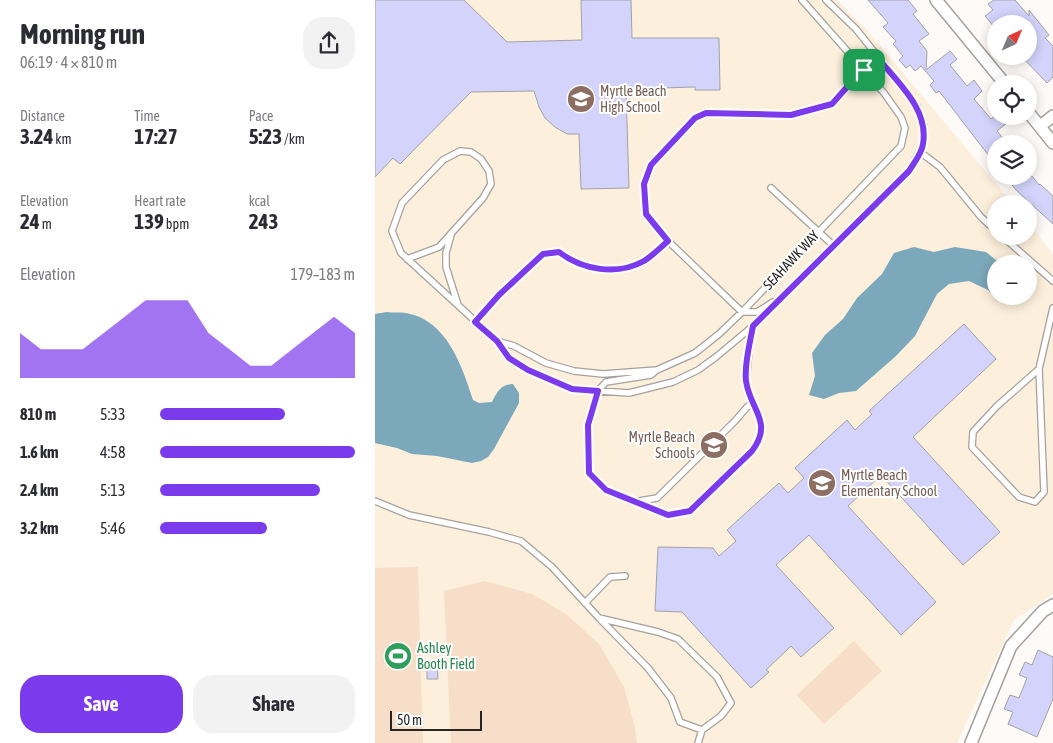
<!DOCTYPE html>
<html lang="en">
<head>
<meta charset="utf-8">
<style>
  :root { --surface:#fff; --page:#f2f2f3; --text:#2b2b33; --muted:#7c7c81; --accent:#7c3aed }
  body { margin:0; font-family:"Asap Condensed",sans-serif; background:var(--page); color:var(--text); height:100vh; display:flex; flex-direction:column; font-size:19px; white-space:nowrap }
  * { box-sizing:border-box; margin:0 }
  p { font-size:16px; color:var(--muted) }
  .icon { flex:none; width:28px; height:28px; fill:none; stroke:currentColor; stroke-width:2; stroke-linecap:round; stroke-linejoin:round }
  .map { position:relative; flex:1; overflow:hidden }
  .panel { display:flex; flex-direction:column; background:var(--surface); width:375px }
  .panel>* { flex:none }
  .needle { width:32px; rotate:44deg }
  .tools { position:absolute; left:612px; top:15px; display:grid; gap:10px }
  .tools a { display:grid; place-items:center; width:50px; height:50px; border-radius:50%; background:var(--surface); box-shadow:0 2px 12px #0003; font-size:25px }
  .scale { position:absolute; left:15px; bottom:12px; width:92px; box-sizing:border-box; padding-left:5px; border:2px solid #272624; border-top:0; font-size:14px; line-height:18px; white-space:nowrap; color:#272624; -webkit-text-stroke:4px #fff; paint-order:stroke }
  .pin { position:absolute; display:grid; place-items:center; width:42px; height:42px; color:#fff; margin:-21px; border-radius:10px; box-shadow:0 2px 8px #0006 }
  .round { display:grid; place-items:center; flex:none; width:52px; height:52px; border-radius:20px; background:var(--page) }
  .summary { display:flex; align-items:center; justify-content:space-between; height:85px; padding:0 20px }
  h1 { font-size:28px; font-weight:700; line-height:38px }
  .metrics { display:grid; grid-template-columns:repeat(3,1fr); gap:8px; height:85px; padding:5px 20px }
  .metrics div { display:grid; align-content:center }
  .metrics b { font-size:21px; font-weight:700 }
  .metrics small { font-size:14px; font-weight:400 }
  .metrics p { font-size:14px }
  .chart { height:140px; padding:10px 20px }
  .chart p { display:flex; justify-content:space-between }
  .chart svg { width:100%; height:90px; margin-top:5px; fill:var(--accent); opacity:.7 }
  .primary-button { display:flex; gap:10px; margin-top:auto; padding:10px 20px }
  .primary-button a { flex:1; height:58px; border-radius:20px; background:var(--accent); color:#fff; font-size:20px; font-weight:700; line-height:58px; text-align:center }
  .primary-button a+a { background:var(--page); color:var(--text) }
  ul { padding:0 20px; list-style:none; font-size:16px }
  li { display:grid; grid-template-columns:80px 60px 1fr; align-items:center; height:38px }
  li i { height:12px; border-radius:6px; background:var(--accent) }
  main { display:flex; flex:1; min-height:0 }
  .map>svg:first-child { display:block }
  .education { fill:#fcefdb; fill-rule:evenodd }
  .green { fill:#f7dec9 }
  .water { fill:#7ba8ba }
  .building { fill:#d3d3fb; stroke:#a2a2a6 }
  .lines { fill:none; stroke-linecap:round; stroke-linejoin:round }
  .lane-casing { stroke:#a5a19e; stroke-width:8 }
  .street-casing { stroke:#a5a19e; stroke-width:14 }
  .lane { stroke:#fff; stroke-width:5.5 }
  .street { stroke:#fff; stroke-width:11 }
  .route-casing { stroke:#fff; stroke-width:10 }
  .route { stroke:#7c3aed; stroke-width:6 }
  .labels { text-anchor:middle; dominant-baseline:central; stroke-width:4; stroke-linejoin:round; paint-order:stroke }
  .education-label { font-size:14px; fill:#785e54; stroke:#fff; text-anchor:start }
  .street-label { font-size:14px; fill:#272624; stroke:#fff }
  .leisure-label { font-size:14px; fill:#27864d; stroke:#fff; text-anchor:start }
</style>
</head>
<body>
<main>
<section class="panel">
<div class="summary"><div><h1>Morning run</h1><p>06:19 · 4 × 810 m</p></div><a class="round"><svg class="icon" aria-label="share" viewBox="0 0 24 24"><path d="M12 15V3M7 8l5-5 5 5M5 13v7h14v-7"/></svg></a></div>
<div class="metrics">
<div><p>Distance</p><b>3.24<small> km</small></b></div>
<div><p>Time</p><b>17:27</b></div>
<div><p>Pace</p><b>5:23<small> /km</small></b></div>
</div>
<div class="metrics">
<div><p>Elevation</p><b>24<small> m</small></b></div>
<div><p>Heart rate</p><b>139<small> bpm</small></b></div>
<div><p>kcal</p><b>243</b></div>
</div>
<div class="chart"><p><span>Elevation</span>179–183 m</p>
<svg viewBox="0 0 160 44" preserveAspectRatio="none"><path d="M0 44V22L10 30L20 30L30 30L40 22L50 14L60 6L70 6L80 6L90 22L100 30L110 38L120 38L130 30L140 22L150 14L160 22V44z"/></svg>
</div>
<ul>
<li><b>810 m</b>5:33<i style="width:64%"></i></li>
<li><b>1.6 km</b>4:58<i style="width:100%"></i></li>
<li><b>2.4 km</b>5:13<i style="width:82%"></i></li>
<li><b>3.2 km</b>5:46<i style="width:55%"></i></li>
</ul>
<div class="primary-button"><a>Save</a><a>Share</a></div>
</section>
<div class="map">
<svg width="678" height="743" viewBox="0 0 678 743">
  <rect width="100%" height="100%" fill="#fefaf7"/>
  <path class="education" d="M0,0h462l30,30 146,174h-17v32h33v-13l24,32v339l-39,26 -57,123h-582zM621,264h33v32h-33z"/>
  <path class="green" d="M43,567l5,176h-48v-175z
    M110,581l47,13 34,20 33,30 25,43 11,41 2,15h-186l-7,-152z
    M479,641l28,30 -58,53 -27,-29z"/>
  <path class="water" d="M539,247l20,5 21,-5 31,5 15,12h-5v32h14l-1,7 -12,-3 -9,-10 -19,-9 -20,3 -12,10 -22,42 -19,20 -40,35 -17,2 -15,6 -15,-4 6,-19 -3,-23 13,-18 18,-16 14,-21 25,-24 12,-21z
    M12,312c6,1 13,0 19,1 41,7 56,53 67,87l6,3 13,-1c6,-11 8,-17 21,-18l6,9v10l-25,46 -6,8 -7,4 -9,2 -35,-7 -25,-2 -15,-6 -22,-5v-129z"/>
  <path class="building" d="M0,0h89l43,42 75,-2 -1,-40h50l1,38h87l1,52h-25v-3l-69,2 3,99 -48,1 -2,-55h-12l-12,-7 -10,-9 -6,-11 -5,-16 -63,1 -71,72 -7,-6 -18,19z
    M493,0h40l9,11 -4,3 16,20 -10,7 8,10 -1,19 24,-19 7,8 -7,6 17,21 7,-6 8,11 -8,8 17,20 4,-3h6l6,7 -10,8 11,13h-12v21l-57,-74 -3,2 -6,-8 4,-4 -13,-15 -6,5 -5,-6 -4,3 -7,-8 4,-4 -10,-12 3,-3 -13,-14 5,-4z
    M619,0h21l14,16v-6l20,25 -4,3 8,8v31l-6,6 -26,-27h8v-32h-33l-1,4 -10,-12 8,-6 -5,-6z
    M630,176h27l7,9 1,-1 13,12v28l-37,-34z
    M589,324l32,35 -83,78 87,95 -37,33 -82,-90 -33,31 88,96 -35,33 -92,-100 -33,30 58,63 -33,29 -10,-11 -25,24 3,2 -18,16 -69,-76 -27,-1 3,-64 55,1 6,8 17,-15 -9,-11 52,-47 9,10 16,-15 -9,-10 52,-48 8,10 17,-16 -3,-3z
    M663,650l15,7v42l-16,38 -29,-13 5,-12 -9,-3 6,-14 9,3 8,-20 -8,-3 6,-13 7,3z
    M62,662l1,17h-11v-16z"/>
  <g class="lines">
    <defs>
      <path id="lane" d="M545,152l20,15 41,50 15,14
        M396,188l63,58
        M76,235l-5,18v14l12,38
        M627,236l51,45
        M32,259l32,-12 44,-49 8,-14 -2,-13 -8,-12 -10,-7 -11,-1 -17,9 -41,43 -10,28 9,22 96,88 12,17 19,12 44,19 57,4 44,-11 25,-12 18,-13 37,-31 156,-155 14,-26 1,-19 -7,-20 -61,-77 -30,-29
        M398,302l-16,10h-15l-74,-71 -22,-27 -2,-30 7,-19 44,-47 11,-5 85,2 41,-11 23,-26 23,-20
        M100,321l24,-26 44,-41 16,-2c23,18 58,24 85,9 8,-5 16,-13 24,-20
        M122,341l17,5 32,17 28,8 29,3 54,-4 38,-17 24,-19 23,-22 159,-166 4,-18 -4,-11 -17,-24 -20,-23 -62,-70
        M664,369l-42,37 -24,26 -1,15 47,50 16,5 9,-10 -5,-123 14,-61
        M282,370l-6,5 -45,7 -8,9 -10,34 1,48 17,17 27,12 24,-4 78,-77 12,-14 6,-4 -7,-22 3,-30 4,-25
        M0,501l34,14 80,17 32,9 31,26 47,51 49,50 23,30 9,24 22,8 19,-14 10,-13 -14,-26 -39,-38 -20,-7 -59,-14
        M260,502l33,13 22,-4 62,-60c15,-19 10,-28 1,-48
        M210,603l25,-26 15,-1
        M323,743l4,-13"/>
      <path id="street" d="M561,0l69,84
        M654,113l24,30
        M665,126l13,-10
        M596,743l40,-97 32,-35 10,-6"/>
    </defs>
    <use href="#lane" class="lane-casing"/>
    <use href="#street" class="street-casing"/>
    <use href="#lane" class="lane"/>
    <use href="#street" class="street"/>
  </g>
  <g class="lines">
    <defs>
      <path id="route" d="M503,58c20,25 51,51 45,86 -1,9 -9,19 -14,27l-156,155c-3,17 -9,38 -7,55 4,29 28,41 6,70l-62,60 -22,4 -62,-25 -17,-17 -1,-48 10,-34 -26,-2 -44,-19 -19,-12 -12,-17 -22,-19 24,-27 44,-41 16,-2c23,18 58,24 85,9 8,-5 16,-13 24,-20l-22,-27 -2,-30 7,-19 44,-47 11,-5 85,2 41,-11 23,-26z"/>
    </defs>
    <use href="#route" class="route-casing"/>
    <use href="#route" class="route"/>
  </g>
  <defs>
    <symbol id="school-disc" viewBox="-11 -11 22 22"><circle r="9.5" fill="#8d6e63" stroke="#fff"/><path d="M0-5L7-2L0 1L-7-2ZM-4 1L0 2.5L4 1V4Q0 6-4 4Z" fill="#fff"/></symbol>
    <symbol id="stadium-disc" viewBox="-11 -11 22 22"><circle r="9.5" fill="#2e9e5b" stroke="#fff"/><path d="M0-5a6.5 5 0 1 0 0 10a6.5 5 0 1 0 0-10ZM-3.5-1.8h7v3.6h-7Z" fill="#fff"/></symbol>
  </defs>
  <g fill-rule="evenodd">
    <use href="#school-disc" x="190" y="83" width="32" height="32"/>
    <use href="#school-disc" x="323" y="429" width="32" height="32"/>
    <use href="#school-disc" x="431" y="467" width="32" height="32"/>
    <use href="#stadium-disc" x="7" y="640" width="32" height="32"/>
  </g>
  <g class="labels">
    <g class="education-label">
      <text x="225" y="91">Myrtle Beach<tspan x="225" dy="16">High School</tspan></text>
      <text x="320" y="437" text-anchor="end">Myrtle Beach<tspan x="320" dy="16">Schools</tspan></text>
      <text x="466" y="475">Myrtle Beach<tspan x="466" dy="16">Elementary School</tspan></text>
    </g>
    <g class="street-label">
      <text transform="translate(416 260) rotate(-47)">SEAHAWK WAY</text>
    </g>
    <g class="leisure-label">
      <text x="42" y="648">Ashley<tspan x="42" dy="16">Booth Field</tspan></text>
    </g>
  </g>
</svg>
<div class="tools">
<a><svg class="needle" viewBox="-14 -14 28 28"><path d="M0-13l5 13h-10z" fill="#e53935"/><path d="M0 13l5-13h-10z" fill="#7c7c81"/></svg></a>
<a><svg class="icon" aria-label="locate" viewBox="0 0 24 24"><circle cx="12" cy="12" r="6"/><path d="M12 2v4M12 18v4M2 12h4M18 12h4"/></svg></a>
<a><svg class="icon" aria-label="layers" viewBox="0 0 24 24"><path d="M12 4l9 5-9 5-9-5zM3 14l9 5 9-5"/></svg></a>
<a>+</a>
<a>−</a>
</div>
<div class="scale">50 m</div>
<div class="pin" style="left:489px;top:70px;background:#1e9e55"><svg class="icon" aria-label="arrive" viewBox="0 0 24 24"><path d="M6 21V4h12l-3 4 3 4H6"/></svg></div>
</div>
</main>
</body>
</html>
